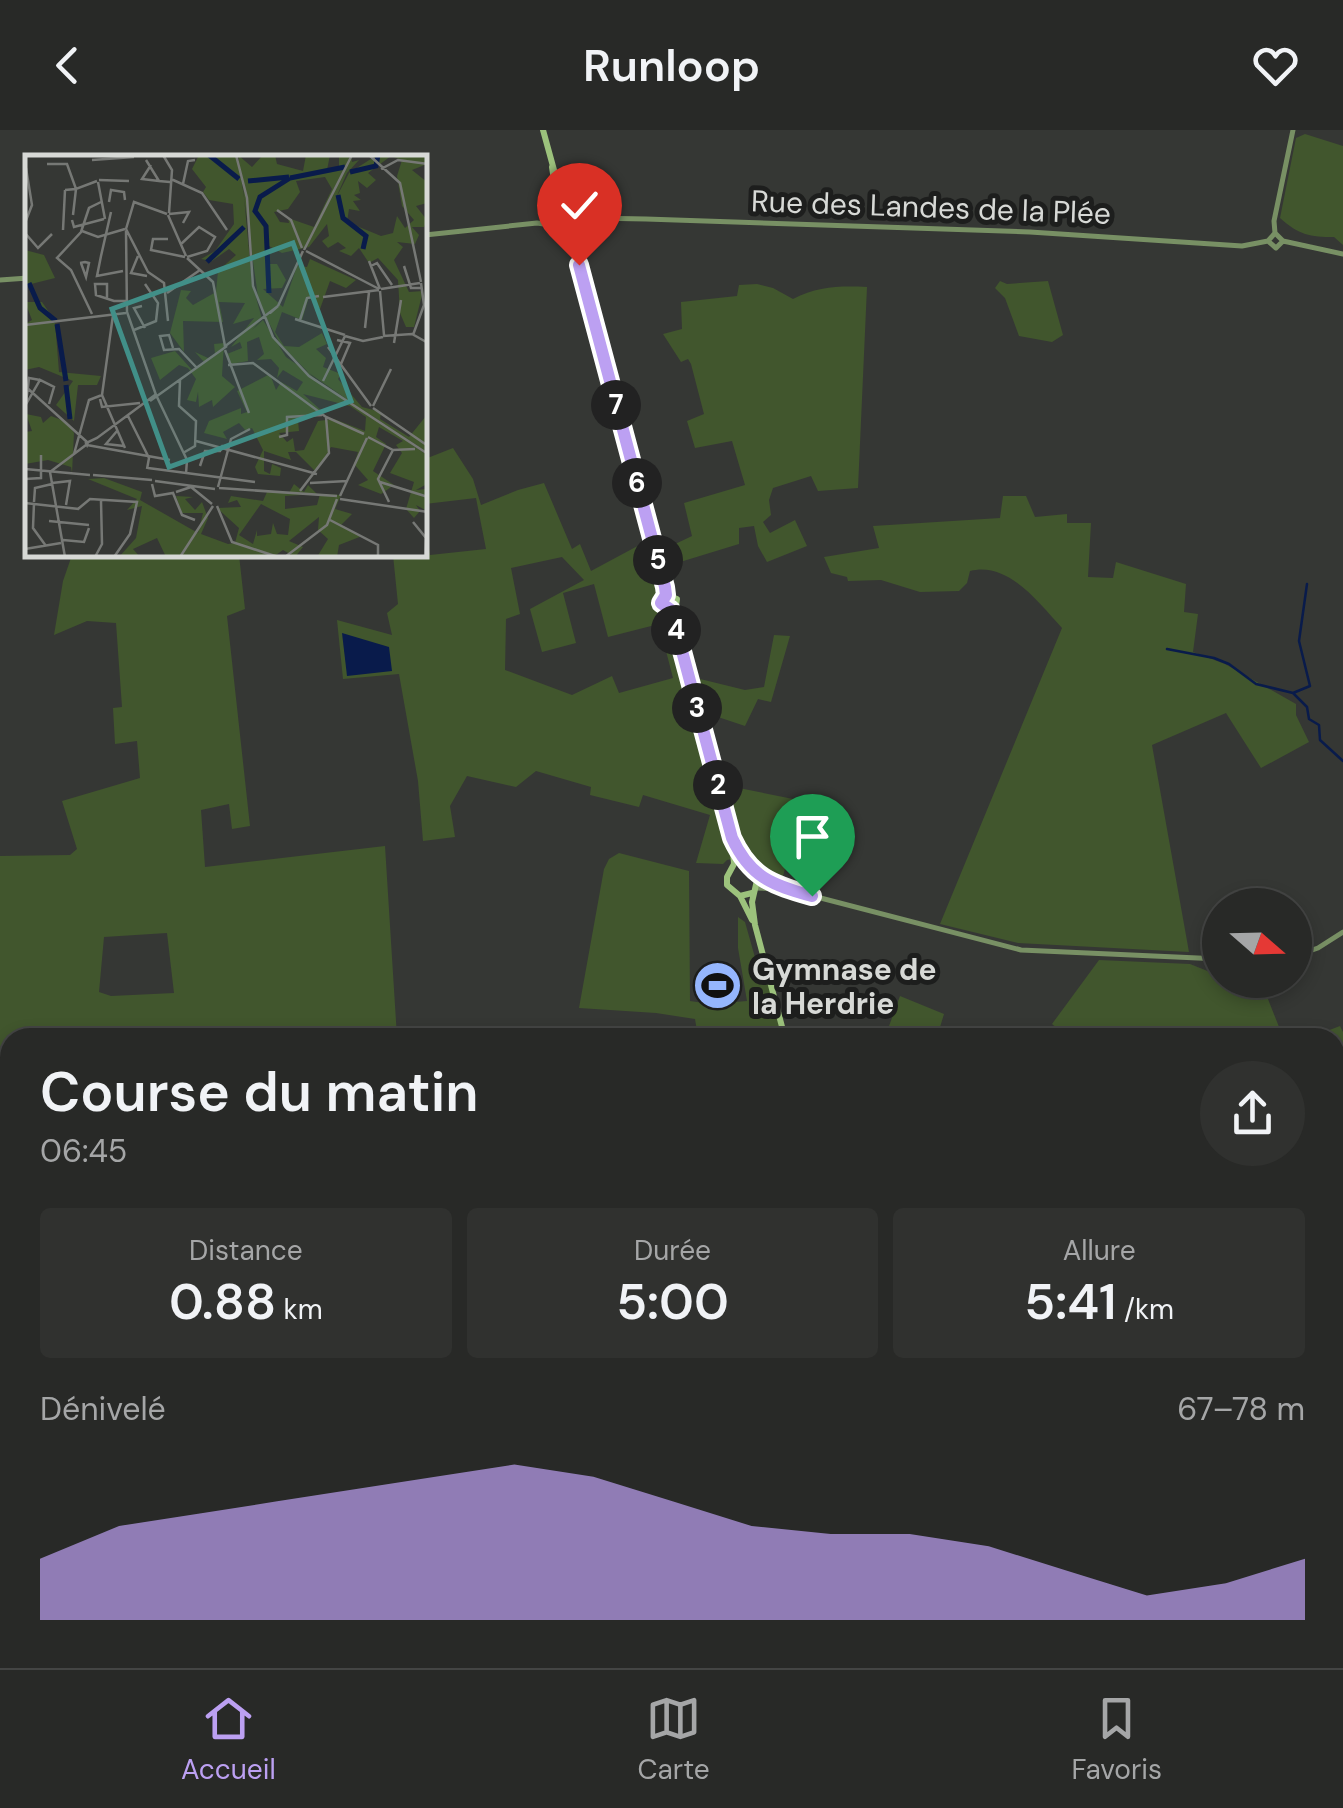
<!DOCTYPE html>
<html lang="fr">
<head>
<meta charset="utf-8">
<style>
  :root { --surface:#282927; --page:#30312f; --text:#f1f3f6; --muted:#a5a6a7; --line:#444544; --accent:#bca0f2 }
  body { margin:0; font-family:"DM Sans",sans-serif; background:var(--page); color:var(--text); height:100vh; display:flex; flex-direction:column; font-size:38px; white-space:nowrap }
  * { box-sizing:border-box; margin:0 }
  p { font-size:32px; color:var(--muted) }
  .icon { flex:none; width:55px; height:55px; fill:none; stroke:currentColor; stroke-width:2; stroke-linecap:round; stroke-linejoin:round }
  .map { position:relative; flex:1; overflow:hidden }
  .sheet { position:absolute; left:0px; top:898px; width:1345px; height:642px; display:flex; flex-direction:column; background:var(--surface); border-radius:30px 30px 0 0; box-shadow:0 5px 15px #0003,0 0 0 2px var(--line) }
  .sheet>* { flex:none }
  .needle { width:65px; rotate:110deg }
  .controls { position:absolute; left:1202px; top:758px; display:grid; gap:20px }
  .controls a { display:grid; place-items:center; width:110px; height:110px; border-radius:50%; background:var(--surface); box-shadow:0 5px 15px #0003,0 0 0 2px var(--line); font-size:50px }
  .pin { position:absolute; display:grid; place-items:center; width:85px; height:85px; color:#fff; margin:-102px -42px; border-radius:50% 50% 50% 0; rotate:-45deg; box-shadow:0 0 10px #0007 }
  .pin .icon { rotate:45deg }
  .km { position:absolute; width:50px; height:50px; margin:-25px; border-radius:50%; background:#222; color:#fff; font-size:28px; line-height:50px; text-align:center }
  .round { display:grid; place-items:center; flex:none; width:105px; height:105px; border-radius:52px; background:var(--page) }
  .summary { display:flex; align-items:center; justify-content:space-between; height:170px; padding:0 40px }
  h1 { font-size:55px; font-weight:600; line-height:75px }
  .stats { display:grid; grid-template-columns:repeat(3,1fr); gap:15px; height:170px; padding:10px 40px }
  .stats div { display:grid; align-content:center; border-radius:10px; background:var(--page); text-align:center }
  .stats b { font-size:50px; font-weight:600 }
  .stats small { font-size:28px; font-weight:400 }
  .stats p { font-size:28px }
  .chart { height:280px; padding:20px 40px }
  .chart p { display:flex; justify-content:space-between }
  .chart svg { width:100%; height:180px; margin-top:10px; fill:var(--accent); opacity:.7 }
  header { display:flex; justify-content:space-between; align-items:center; height:130px; padding:0 40px; background:var(--surface); font-size:45px; font-weight:600 }
  .menu { display:flex; justify-content:space-around; align-items:center; height:140px; border-top:2px solid var(--line); background:var(--surface); font-size:28px; color:var(--muted) }
  .menu a { display:grid; justify-items:center; gap:5px }
  .menu .selected { color:var(--accent) }
  .map>svg:first-child { display:block }
  .green { fill:#41562d; fill-rule:evenodd }
  .water { fill:#091b4b }
  .lines { fill:none; stroke-linecap:round; stroke-linejoin:round }
  .stream { stroke:#091b4b; stroke-width:2.5 }
  .tertiary { stroke:#789064; stroke-width:5 }
  .secondary { stroke:#9cc27c; stroke-width:6 }
  .trunk { stroke:#d4f2ba; stroke-width:8 }
  .route-casing { stroke:#fff; stroke-width:20 }
  .route { stroke:#bca0f2; stroke-width:12 }
  .labels { text-anchor:middle; dominant-baseline:central; stroke-width:10; stroke-linejoin:round; paint-order:stroke }
  .street-label { font-size:30px; fill:#d7d9d6; stroke:#1d1e1d }
  .poi-label { font-size:30px; font-weight:bold; fill:#d7d9d6; stroke:#1d1e1d; text-anchor:start }
  .inset-river { fill:none; stroke:#091b4b; stroke-width:5 }
  .inset-road { fill:none; stroke:#767875; stroke-width:2.5 }
  .view { fill:#418f88; fill-opacity:0.15; stroke:#418f88; stroke-width:5 }
  .inset-edge { fill:none; stroke:#d7d9d6; stroke-width:5 }
</style>
</head>
<body>
<header><svg class="icon" aria-label="back" viewBox="0 0 24 24"><path d="M15 5l-7 7 7 7"/></svg>Runloop<svg class="icon" aria-label="heart" viewBox="0 0 24 24"><path d="M12 20l-8-8c-3-5 5-10 8-4 3-6 11-1 8 4z"/></svg></header>
<div class="map">
<svg width="1343" height="1538" viewBox="0 0 1343 1538">
  <rect width="100%" height="100%" fill="#353734"/>
  <path class="green" d="M1305,4l38,12v99l-9,-8c-24,0 -35,-2 -54,-19l16,-80z
    M1000,151l7,3 41,-3 15,54 -11,7 -33,-6 -14,-38 -10,-10z
    M757,154l16,4 20,11c25,-13 47,-13 74,-12l-9,201 -40,3 -7,-15 -38,12 -4,12 2,15 -8,7 7,11 25,-13 12,26 -40,16 -9,-16 -4,-20 -15,2v16l-85,26 5,18 -2,15 11,17 12,-7 12,64 53,13 19,-3 10,-52 16,1 -19,66 -13,-3 -13,27 -42,-14 21,73 79,16 -21,79 -18,-5c-10,-19 -18,-18 -37,-15l-4,4 -27,-1 14,-48 -67,-20 -4,12 -49,-12 1,-8 -55,-16 -20,16 -49,-11 -17,30 5,31 -32,4 -5,-60 -19,-107 -56,5 -6,-59 55,15 -5,-22 11,-9 -5,-49h32v-32l5,32 56,-6 -10,-51 -51,6v-45l28,-11 20,31 8,26 37,-15 26,-7 28,66 8,-5 11,27 54,-29 5,14 42,-20 -8,-33 61,-18 -13,-44 -37,7 -8,-27 17,-7 -13,-50 -3,-5 -7,3 -18,-28 19,-5 -1,-27 56,-6 2,-11zM562,427l22,23 -54,29 12,43 34,-9 -13,-50 31,-9 14,53 51,-13 14,54 -54,15 -7,-17 -40,19 -67,-25 1,-51 14,-5 -9,-46z
    M1003,366h23l9,21 32,-3v9h24l-3,54 25,1 3,-16 70,22 -2,28 14,2 -5,38 32,12 71,40v11l13,27 -48,26 -35,-55 -74,32 37,207 -171,-9 -78,-19 122,-296c-24,-26 -54,-67 -92,-57l-3,12 -8,8 -39,1 -39,-12 -33,1 -1,-4 -16,-4 -7,-16 55,-9 -6,-22 127,-8z
    M72,425h167l6,54 -18,7 23,210 -18,3 -3,-25 -28,6 4,57 180,-21 12,191 -387,1v265l-10,-4v-66l3,-9 -3,-1v-367l70,-1 7,-6 -15,-48 78,-23 -3,-37 -22,3 -2,-36 9,-1 -6,-84 -29,-2 -33,14 9,-54zM167,803l7,60 -63,3 -12,-4 5,-55z
    M619,723l70,18 1,130 21,3 36,-3 -9,-53v-31l7,5 11,39 8,3 15,62 22,11h-103l-3,-18 -39,-6 -77,-5 25,-139 5,-10z
    M1099,830l91,4 30,12v4l44,9 19,48h-219l1,-2 -13,-11z
    M900,866l44,18 -7,23h-52z
    M1340,896l3,6v205l-8,-4v-195l-24,-1z
    M1335,1402l8,2v134h-20l1,-8h11z
    M10,1529v1h167l-20,8h-157z
    M865,1530h281l-4,8h-290z"/>
  <path class="water" d="M342,503l47,14 3,24 -45,5z"/>
  <g class="lines">
    <path class="stream" d="M1307,454l-8,57 11,45 -17,7 14,14 2,12 10,6 1,15 23,21
      M1167,519l47,9 15,6 27,20 37,9
      M1335,1311l8,2"/>
    <path class="tertiary" d="M577,92l15,-4 54,1 384,13 212,14 26,-5 7,-8 8,8 60,13
      M1275,103l-1,-12 19,-91
      M425,105l112,-12 20,3
      M1268,111l8,7 7,-7
      M0,150l28,-2
      M759,747l27,12 235,61 199,9
      M757,758l26,1
      M1295,826l23,-8 25,-16
      M632,1538l5,-8"/>
    <path class="secondary" d="M543,0l19,69 16,18 -3,9 -8,4 -11,-8 1,-22 -5,-33
      M572,98l93,359 2,8 -6,8 3,5 7,2
      M667,465l10,4 -1,7 -5,4
      M671,480l61,228 2,26 -7,13v8l13,11 12,-3
      M735,714l8,18 15,14 -6,26 3,23 30,113
      M740,766l12,24
      M1196,1530l8,8"/>
    <path class="trunk" d="M1335,1169l8,2
      M1335,1179l8,2
      M0,1515l10,-7
      M0,1527l10,-7"/>
  </g>
  <g class="lines">
    <defs>
      <path id="route" d="M579,135l86,322 1,8 -5,8 10,7 61,228c18,39 40,47 80,58"/>
    </defs>
    <use href="#route" class="route-casing"/>
    <use href="#route" class="route"/>
  </g>
  <defs>
    <symbol id="stadium-disc" viewBox="-11 -11 22 22"><circle r="9.5" fill="#95b6fd" stroke="#1d1e1d"/><path d="M0-5a6.5 5 0 1 0 0 10a6.5 5 0 1 0 0-10ZM-3.5-1.8h7v3.6h-7Z" fill="#111"/></symbol>
  </defs>
  <g fill-rule="evenodd">
    <use href="#stadium-disc" x="690" y="828" width="55" height="55"/>
  </g>
  <g class="labels">
    <g class="street-label">
      <text transform="translate(931 77) rotate(2)">Rue des Landes de la Plée</text>
    </g>
    <g class="poi-label">
      <text x="752" y="839">Gymnase de<tspan x="752" dy="34">la Herdrie</tspan></text>
    </g>
  </g>
  <g transform="translate(25 25)">
    <rect width="402" height="402" fill="#353734"/>
    <path d="M174,0h36l7,20 10,108 10,36 -10,11 11,-10 23,37 141,98v29l-11,6 11,-1v22l-11,-6 4,6 -6,7 -8,-9 8,-27 -24,-9 12,-20 -6,-8 7,-4 -24,-14 -3,10 10,7 -13,27 21,14 -13,9 -23,-9 10,-5 -14,-16 4,-12 -27,-5 -15,25 -20,-20h-8l3,8 -27,-9v20l6,3 2,-10 9,4 -1,8 -22,-2 -3,-7 8,-17 -11,-22 -6,3 -7,-8 -16,9 4,7 -23,-6 5,-12 32,-13v6l6,-2 -10,-21 33,-17 6,16 5,-8 16,9 6,-9 -20,-12 -6,8 2,-10 -8,-9 -14,1 7,-6 -5,-17 -12,5 1,19 -17,3 -4,-10 15,-6 -2,-6 -9,5 23,-29 -21,6 12,-21 -26,-1 4,20 -40,-1 1,31 -14,-19 11,-43 10,1 -5,7 7,7 23,-13 2,-21 18,-16 -7,-6 -17,12 -11,-2 14,-8 19,-27 -1,-20 -24,-4 -6,-8 3,-5 -14,-18zM278,239l47,12 16,11 -1,14 -31,-12 -16,2 -14,29 -9,1 -2,-13 -6,4 -8,-9 20,-2 -1,-11 25,-8zM213,0l14,12 11,-12h12l2,9 26,7 3,-16h24l-3,15 12,-4v-11h12l1,7 7,-2 -12,13 -12,27 14,-27 28,-18h50v9l-15,6 15,12v21l-11,3 11,14 -3,7h-12l7,8 -4,9 -18,-2 6,5 -9,13 15,32 14,-1 -9,36h-8l-6,-14 -2,-33 -20,-22 -9,5 -10,-15 -8,8 -12,-5 7,-3 -8,-6 -10,6 -6,-7 7,-5 -2,-12 -18,23 -27,6 -15,-8 1,19h9l9,16 -4,8 -19,1 20,18 14,-41 10,1 3,-8 46,21 -10,8 -16,-7 -10,28 -11,-12 -7,23 -20,-8 -7,20 9,14 15,1 23,-14 5,11 -11,5 10,9 -3,9 18,7 -3,5 24,28 19,5 -1,7 29,18 17,-21 1,36 -113,-74 -34,-34 -21,-40zM366,1l11,4 -5,16 5,30 12,14 -9,8 -8,-12 -4,17 -12,3 -34,-14 2,-13 11,2 -7,-10 8,-1 -7,-5 6,-2 -2,-12 9,7 9,-8 -8,-7zM300,22l7,12 -18,38 -26,-9 1,5 -9,-1 -6,-10 14,-3 12,-17 -4,-11zM0,95l19,5 11,23 -28,7zM0,147h17l13,19 4,51 42,4 -4,9h-19l-4,36 -18,-16 17,-24 -34,-14 -14,3v-46l7,-4zM199,188l-2,33 13,11 -22,20 -1,-7 -13,7 -1,-15 -2,10 -9,-2 9,-21 -8,-11 -9,-3 -19,15 -9,-22 24,-7 18,20 11,-9 -9,-10 13,6 7,-4 -1,-10zM1,259l15,3 2,6 8,-7 16,6 7,11 -2,40 -1,-6 -23,-7 -23,4v-32l7,-1zM79,323l38,14 -2,8 58,33 5,-20h-21l-6,-17 17,1 -8,2 10,11 7,-8 6,16 -7,16 27,10 7,-1 4,-15 -22,-20 24,-1 -4,-7 -9,3 3,-7 32,5 4,-9 22,1 5,-9 10,8 4,-7 9,9 -32,2v13l32,-4 3,-11 21,1 -6,14 17,5 -11,11 21,11 -23,9 -2,12h-20l11,-18 -10,-9 1,-13 -30,24 14,6 -8,10 -12,-7 -10,7h-107l-9,-19 -24,11 7,8h-21l17,-19 6,-32 -15,4 10,-11 -49,-20zM236,349l29,15 -2,16 -11,-1 -4,-11 -2,11 -14,2v-6l-4,14 -14,-9z" fill="#41562d" fill-rule="evenodd"/>
    <path class="inset-river" d="M184,0l30,24M325,17l26,-6 2,-11M265,23l55,-11M223,26l41,-4M313,40l5,23 23,18 -3,13M182,107l37,-35M4,128l11,25 16,13M244,138l-3,-67 -11,-15 5,-14 30,-19M32,169l9,57M41,230l4,34"/>
    <path class="inset-road" d="M138,0l9,15 -3,43M211,0l11,43 6,88 20,51 36,39 119,78M344,0l31,28 21,99M67,5l42,-3M121,5l13,21 11,1M22,9h20l9,25 21,-8M126,10l-9,14 17,2M356,14l17,-9 30,4M146,24l31,14 25,37M74,25l30,1M73,27l7,37M158,29l5,-23 7,-1M40,35l11,-1 -3,26M84,47l2,-12 13,2 1,8M252,55l14,10 11,28M144,59l20,-2 -6,11M143,60l18,41M47,65l2,7 30,-8M0,68l7,-18 -6,-37M101,74l22,43 16,11 4,38M101,74l8,-27 33,12M38,75l2,-40M57,76l16,6 27,-8M101,76l1,81 29,83M0,78l13,15 14,-14M143,84h-15l-2,11 34,7M155,90l19,-18 16,10 -8,14 -20,6M279,95l48,-95M281,96l73,38M76,101l-4,20 26,-5M76,101l10,-44M113,101l-7,17 16,3M162,103l26,24 12,64M344,106l11,28M55,108l5,-1 4,1 -3,14 -5,-14M346,111l6,-3 15,22M379,111l7,22h10M356,134l39,-6M355,136l4,44M142,138l33,-23M298,142l56,-7M82,143v-14h-12l1,11 18,6h12M117,151l-8,2 11,20M253,151l25,-55M67,159l-21,-44 -14,-12 24,-26 8,-24 12,-6M88,160l-11,80 23,53M270,164l50,16M275,165l7,-22 12,-2M0,170l101,-12M340,173l4,-36M109,175l22,-9 2,-18 -13,-19M388,180l11,-30 -3,-22M320,181l18,5 20,-4M358,181l29,-2 16,9M312,185l13,3 -9,21M369,188l7,-43M199,192l54,-41 -8,7M303,192l43,59M148,193l-4,-13 -9,1 4,14 15,-1 17,18M200,195l24,63M203,210l25,-2 73,54 38,17M155,225l-1,26 17,15 -1,25 -12,7M298,226l22,-45M0,231l62,56M132,241l70,-50M132,242l30,63 -1,14M75,244l2,8 38,-4M1,248l3,-25 11,2M0,251l15,-26 14,7 -5,17M348,251l18,-37M348,253l55,38M103,261l21,42 -2,11M92,276l-11,13 18,2M254,282l8,-2v-18l35,-2M343,282l25,13 22,-1M171,286l121,33M63,287l-1,3 -1,-2 11,-5 58,-43 2,1 -7,5M62,290l83,15M49,299l15,-54 13,-5M175,311l5,-15h15l3,-6M123,313l107,14M0,314l65,6M25,317l15,85M25,317l36,-27M68,320l59,5M0,324l16,-1v-23M130,326l60,8M355,327l48,15M27,328l18,-2 -4,24M285,328l37,-2M127,329l3,12 18,-3 9,22 13,5M193,332l13,-48 19,-10M194,333l118,8M275,336l29,-38 -3,-36M151,337l15,-5 21,17M315,341l27,-58M315,344l88,13M9,347l1,-14 17,-4M364,347l-11,-23 15,-29M0,348l54,6M9,348l-1,25 13,18M192,351l15,36 46,15M53,354l12,-10 47,3 -7,32 -16,23M305,365l48,25v12M24,366l40,4M388,367l13,16 -1,19M38,385l21,2 5,-14M0,394l36,-6M70,402l7,-13 -1,-43M155,402l33,-51M260,402l42,-32 10,-26"/>
    <path class="view" d="M268,88l58,158 -182,66 -57,-158z"/>
    <rect width="402" height="402" class="inset-edge"/>
  </g>
</svg>
<div class="controls">
<a><svg class="needle" viewBox="-14 -14 28 28"><path d="M0-13l5 13h-10z" fill="#e53935"/><path d="M0 13l5-13h-10z" fill="#a5a6a7"/></svg></a>
</div>
<div class="pin" style="left:812px;top:766px;background:#1e9e55"><svg class="icon" aria-label="arrive" viewBox="0 0 24 24"><path d="M6 21V4h12l-3 4 3 4H6"/></svg></div>
<div class="pin" style="left:579px;top:135px;background:#d93025"><svg class="icon" aria-label="check" viewBox="0 0 24 24"><path d="M5 12l5 5 9-10"/></svg></div>
<b class="km" style="left:718px;top:655px">2</b>
<b class="km" style="left:697px;top:578px">3</b>
<b class="km" style="left:676px;top:500px">4</b>
<b class="km" style="left:658px;top:430px">5</b>
<b class="km" style="left:637px;top:353px">6</b>
<b class="km" style="left:616px;top:275px">7</b>
<section class="sheet">
<div class="summary"><div><h1>Course du matin</h1><p>06:45</p></div><a class="round"><svg class="icon" aria-label="share" viewBox="0 0 24 24"><path d="M12 15V3M7 8l5-5 5 5M5 13v7h14v-7"/></svg></a></div>
<div class="stats">
<div><p>Distance</p><b>0.88<small> km</small></b></div>
<div><p>Durée</p><b>5:00</b></div>
<div><p>Allure</p><b>5:41<small> /km</small></b></div>
</div>
<div class="chart"><p><span>Dénivelé</span>67–78 m</p>
<svg viewBox="0 0 160 44" preserveAspectRatio="none"><path d="M0 44V29L10 21L20 18L30 15L40 12L50 9L60 6L70 9L80 15L90 21L100 23L110 23L120 26L130 32L140 38L150 35L160 29V44z"/></svg>
</div>
</section>
</div>
<nav class="menu">
<a class="selected"><svg class="icon" aria-label="home" viewBox="0 0 24 24"><path d="M3 11l9-7 9 7M6 9v11h12V9"/></svg>Accueil</a>
<a><svg class="icon" aria-label="map" viewBox="0 0 24 24"><path d="M3 6l6-2 6 2 6-2v14l-6 2-6-2-6 2zM9 4v14M15 6v14"/></svg>Carte</a>
<a><svg class="icon" aria-label="saved" viewBox="0 0 24 24"><path d="M7 4h10v16l-5-4-5 4z"/></svg>Favoris</a>
</nav>
</body>
</html>
